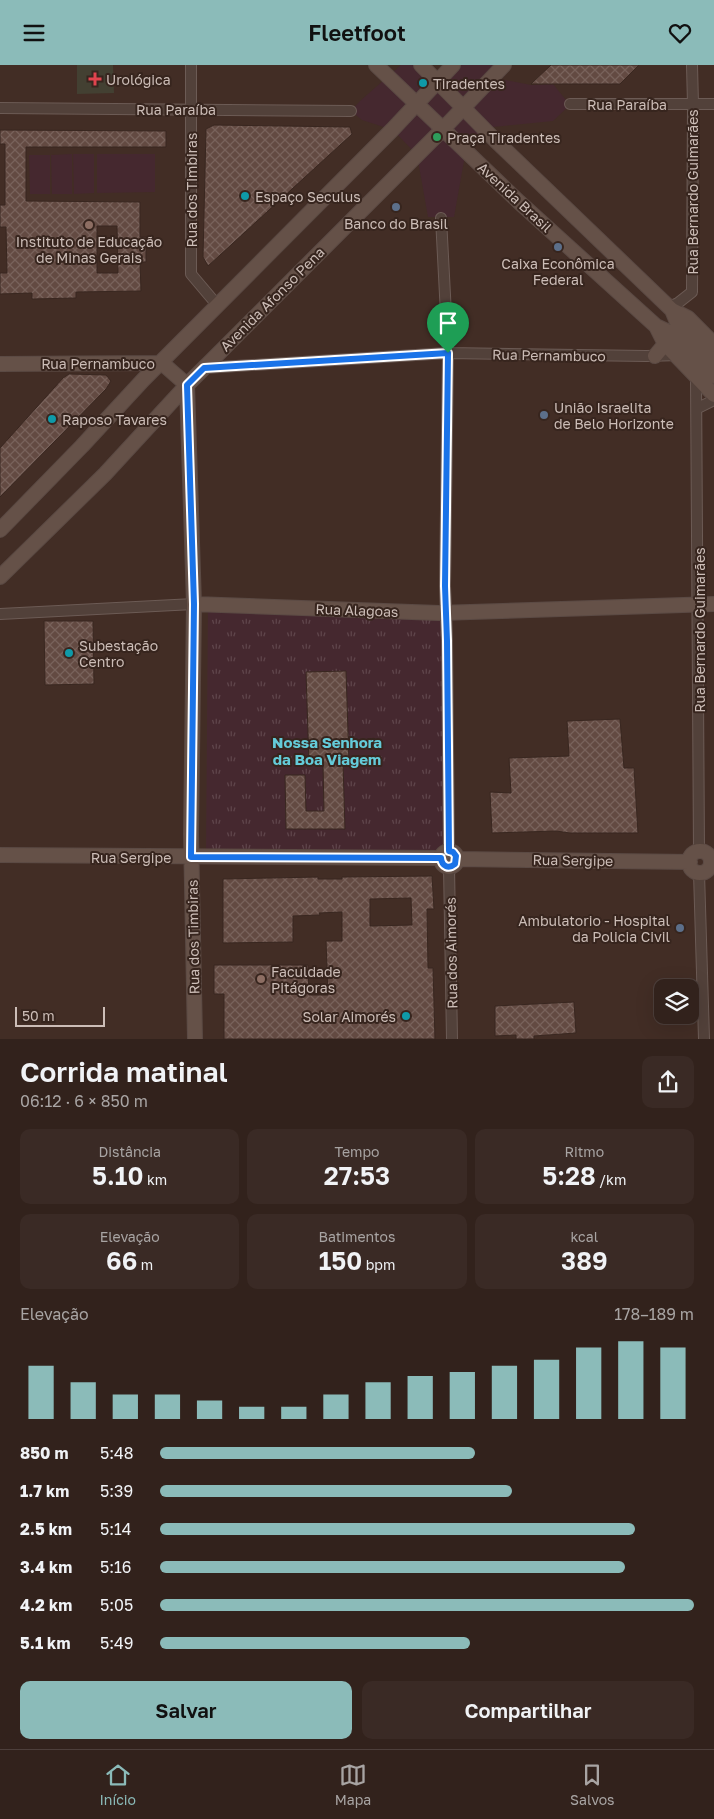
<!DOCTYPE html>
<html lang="pt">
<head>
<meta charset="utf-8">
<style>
  :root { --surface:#32221c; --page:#3a2a25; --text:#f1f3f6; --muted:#a8a4a3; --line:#4d3f3b; --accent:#8bbbb9 }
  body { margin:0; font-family:"Golos Text",sans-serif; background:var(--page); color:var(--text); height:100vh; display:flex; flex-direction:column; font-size:19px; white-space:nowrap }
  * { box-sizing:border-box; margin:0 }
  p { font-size:16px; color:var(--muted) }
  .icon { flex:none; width:28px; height:28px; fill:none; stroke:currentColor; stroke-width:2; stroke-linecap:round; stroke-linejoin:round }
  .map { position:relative; height:974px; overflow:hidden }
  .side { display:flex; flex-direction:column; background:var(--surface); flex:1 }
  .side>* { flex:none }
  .controls { position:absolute; left:654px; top:914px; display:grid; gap:10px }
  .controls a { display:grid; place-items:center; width:45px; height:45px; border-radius:10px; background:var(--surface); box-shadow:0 5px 20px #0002,0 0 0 1px var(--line); font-size:25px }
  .scale { position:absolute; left:15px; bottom:12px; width:90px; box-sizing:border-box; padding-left:5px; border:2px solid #ccbdb7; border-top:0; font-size:14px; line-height:18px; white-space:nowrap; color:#ccbdb7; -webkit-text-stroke:4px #37251e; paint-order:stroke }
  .pin { position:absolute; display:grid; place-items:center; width:42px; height:42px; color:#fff; margin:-51px -21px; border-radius:50% 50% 50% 0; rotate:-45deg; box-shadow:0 0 5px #0007 }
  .pin .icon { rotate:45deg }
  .round { display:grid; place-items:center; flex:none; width:52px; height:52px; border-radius:10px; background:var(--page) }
  .head { display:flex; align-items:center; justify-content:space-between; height:85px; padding:0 20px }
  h1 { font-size:28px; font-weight:600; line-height:38px }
  .stats { display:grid; grid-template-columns:repeat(3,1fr); gap:8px; height:85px; padding:5px 20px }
  .stats div { display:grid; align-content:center; border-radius:10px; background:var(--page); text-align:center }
  .stats b { font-size:25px; font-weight:600 }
  .stats small { font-size:14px; font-weight:400 }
  .stats p { font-size:14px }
  .chart { height:140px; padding:10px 20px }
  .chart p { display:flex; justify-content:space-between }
  .chart svg { width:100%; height:90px; margin-top:5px; stroke:var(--accent); stroke-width:6 }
  .button { display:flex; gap:10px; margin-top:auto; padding:10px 20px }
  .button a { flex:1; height:58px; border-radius:10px; background:var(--accent); color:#111; font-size:20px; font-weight:600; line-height:58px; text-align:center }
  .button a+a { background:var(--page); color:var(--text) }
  ul { padding:0 20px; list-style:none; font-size:16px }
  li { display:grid; grid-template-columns:80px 60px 1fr; align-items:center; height:38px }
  li i { height:12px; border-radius:6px; background:var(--accent) }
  header { display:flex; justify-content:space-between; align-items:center; height:65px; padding:0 20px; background:var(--accent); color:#111; font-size:22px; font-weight:600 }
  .dock { display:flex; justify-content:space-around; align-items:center; height:70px; border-top:1px solid var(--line); background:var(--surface); font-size:14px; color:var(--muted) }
  .dock a { display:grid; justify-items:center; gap:2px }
  .dock .selected { color:var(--accent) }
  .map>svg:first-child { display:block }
  .medical { fill:#434032 }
  .green { fill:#45282f }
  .park { fill:url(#park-tufts) }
  .building { fill:url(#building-cross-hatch); stroke:#392720; fill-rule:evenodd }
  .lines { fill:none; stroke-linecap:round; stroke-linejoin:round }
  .street-casing { stroke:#6c5b55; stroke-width:12 }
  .secondary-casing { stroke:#5b4a44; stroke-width:16 }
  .street { stroke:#52413a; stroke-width:10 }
  .secondary { stroke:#655148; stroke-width:14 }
  .route-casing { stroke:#fff; stroke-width:10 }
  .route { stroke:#1a73e8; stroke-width:6 }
  .health-dot { fill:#e0444e; stroke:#37251e; stroke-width:2 }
  .culture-dot { fill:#0f9aa8; stroke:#37251e; stroke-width:2 }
  .leisure-dot { fill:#2e9e5b; stroke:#37251e; stroke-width:2 }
  .service-dot { fill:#5c6f8a; stroke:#37251e; stroke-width:2 }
  .education-dot { fill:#8d6e63; stroke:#37251e; stroke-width:2 }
  .labels { text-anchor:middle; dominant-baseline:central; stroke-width:4; stroke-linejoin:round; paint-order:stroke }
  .poi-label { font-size:14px; fill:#ccbdb7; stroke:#37251e; text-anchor:start }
  .street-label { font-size:14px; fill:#ccbdb7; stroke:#37251e }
  .neighbourhood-label { font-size:15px; font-weight:bold; fill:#64cbd9; stroke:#37251e }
</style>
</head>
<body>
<header><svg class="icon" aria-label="menu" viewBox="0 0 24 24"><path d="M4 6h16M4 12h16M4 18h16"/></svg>Fleetfoot<svg class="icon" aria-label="heart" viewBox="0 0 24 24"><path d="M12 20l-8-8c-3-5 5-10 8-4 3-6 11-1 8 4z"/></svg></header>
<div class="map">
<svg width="714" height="974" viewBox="0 0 714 974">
  <defs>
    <pattern id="park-tufts" width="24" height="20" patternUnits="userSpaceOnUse" patternTransform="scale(1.25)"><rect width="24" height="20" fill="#45282f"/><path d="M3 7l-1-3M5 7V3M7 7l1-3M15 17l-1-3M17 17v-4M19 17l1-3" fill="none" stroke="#5f454b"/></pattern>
    <pattern id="building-cross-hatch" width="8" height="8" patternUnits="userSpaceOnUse" patternTransform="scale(1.25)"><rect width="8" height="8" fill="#634a42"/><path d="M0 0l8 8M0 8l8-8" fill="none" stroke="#78625b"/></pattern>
  </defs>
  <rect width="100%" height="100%" fill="#422d25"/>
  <path class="medical" d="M77,0h36l1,28 -37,1z"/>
  <path class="green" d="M401,0h20l17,17 16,-17h51l-10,13 36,7 22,-1 17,21 -17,16 -69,7 -17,16 -13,73h-26l-11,-62 -24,-25 -31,-10 -11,-9 9,-10z
    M72,89v40h-20l-1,-39z
    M73,89h21v39l-20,1z
    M97,89h58v38l-58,1z
    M29,90h21v39h-20z"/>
  <path class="park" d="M208,539l229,5 7,16v227l-2,4 -236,1z"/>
  <path class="building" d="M551,0h88l-19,19h-89z
    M214,60l136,2 2,7 -144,132 -5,-9 3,-128z
    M0,65l166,1v16h-140v54l114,1v35h6v25h-6l1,29 -65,1v6l-44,1v-6l-32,1v-21h7l-1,-46h-6v-22h5v-61h-5zM97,161h20l1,47h-21z
    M69,309l37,1 5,6 -5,8 -106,108v-49l63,-70z
    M44,556h49l1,63 -49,1z
    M346,606l3,92h-6l2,66h-59l-1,-54h20l1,36h18l-1,-47h-14l-3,-92z
    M620,654l4,49h10l4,65h-68l-14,-2 -64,2 -2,-41 21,1 -2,-35 60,-2 -2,-35z
    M432,811l2,33h-7l1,59h5l2,71h-211v-45h-10v-29h94l1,30h19l-2,-54h16v-29l-23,1 1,2 -27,1v26l-70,1v-64l95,-2v2h24v-2zM411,833l1,27 -42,1v-27z
    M574,937l2,31 -42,3v3h-18v-4l-21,1v-30z"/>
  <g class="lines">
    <defs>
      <path id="street" d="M191,0v209l27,32
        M570,39h144
        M0,43l351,3
        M441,153l7,135 -3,233 2,55 2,210
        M669,242l9,-4 14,-11 1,-188 -1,-39
        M204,303l244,-15 198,3 34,-1
        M696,312l3,475
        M698,343l16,-8
        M0,549l194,-10
        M449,802l3,172
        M699,808l5,166"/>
      <path id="secondary" d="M376,0l143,137 137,124 17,8 41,42
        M421,0l75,76 176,169 16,8 26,26
        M672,245l7,17 35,34
        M656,261l9,18 49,51
        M655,291l15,-18
        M0,299l162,-1 25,22
        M187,320l7,219 -3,230 4,205
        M0,465l82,-84 61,-66 249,-250 61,-65
        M0,512l105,-103 82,-89 256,-256 61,-64
        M194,539l245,9 275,-9
        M441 794a8 8 0 1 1 16 0a8 8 0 1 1-16 0Z
        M689 797a11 11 0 1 1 22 0a11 11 0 1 1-22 0Z
        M0,790l441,3
        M457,794l233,3"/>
    </defs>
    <use href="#street" class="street-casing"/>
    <use href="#secondary" class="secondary-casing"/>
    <use href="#street" class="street"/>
    <use href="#secondary" class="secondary"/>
  </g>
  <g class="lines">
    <defs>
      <path id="route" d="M448,288l-3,233 2,55 2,210 4,1 3,4 -1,8c-6,5 -13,3 -14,-6l-250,-1 3,-253 -7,-219 17,-17z"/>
    </defs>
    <use href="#route" class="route-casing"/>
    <use href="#route" class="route"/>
  </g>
  <path class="health-dot" d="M92.5 6.5h5v5h5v5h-5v5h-5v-5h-5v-5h5z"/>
  <g class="culture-dot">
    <circle cx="423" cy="18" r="5"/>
    <circle cx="245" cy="131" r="5"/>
    <circle cx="52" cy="354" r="5"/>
    <circle cx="69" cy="588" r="5"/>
    <circle cx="406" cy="951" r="5"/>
  </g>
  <circle class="leisure-dot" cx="437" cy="72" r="5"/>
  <g class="service-dot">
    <circle cx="396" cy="142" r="5"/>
    <circle cx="558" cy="182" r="5"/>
    <circle cx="544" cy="350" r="5"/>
    <circle cx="680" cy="863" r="5"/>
  </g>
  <g class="education-dot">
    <circle cx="89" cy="160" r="5"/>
    <circle cx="261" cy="914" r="5"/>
  </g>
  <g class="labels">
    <g class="poi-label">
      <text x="106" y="14">Urológica</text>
      <text x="433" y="18">Tiradentes</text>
      <text x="447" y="72">Praça Tiradentes</text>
      <text x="255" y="131">Espaço Seculus</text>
      <text x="396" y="158" text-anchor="middle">Banco do Brasil</text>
      <text x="89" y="176" text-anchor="middle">Instituto de Educação<tspan x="89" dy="16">de Minas Gerais</tspan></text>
      <text x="558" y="198" text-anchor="middle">Caixa Econômica<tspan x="558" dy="16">Federal</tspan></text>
      <text x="554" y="342">União Israelita<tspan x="554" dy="16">de Belo Horizonte</tspan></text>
      <text x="62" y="354">Raposo Tavares</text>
      <text x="79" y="580">Subestação<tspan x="79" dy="16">Centro</tspan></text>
      <text x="670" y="855" text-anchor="end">Ambulatorio - Hospital<tspan x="670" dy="16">da Policia Civil</tspan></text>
      <text x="271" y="906">Faculdade<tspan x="271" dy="16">Pitágoras</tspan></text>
      <text x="396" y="951" text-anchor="end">Solar Aimorés</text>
    </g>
    <g class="street-label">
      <text x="627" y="39">Rua Paraíba</text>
      <text x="176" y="44">Rua Paraíba</text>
      <text transform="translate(191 125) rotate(-90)">Rua dos Timbiras</text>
      <text transform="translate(692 127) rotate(-90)">Rua Bernardo Guimarães</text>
      <text transform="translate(515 132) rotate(43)">Avenida Brasil</text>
      <text transform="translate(272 234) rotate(-45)">Avenida Afonso Pena</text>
      <text transform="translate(549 290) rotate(1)">Rua Pernambuco</text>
      <text x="98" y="298">Rua Pernambuco</text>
      <text transform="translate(357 545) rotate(2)">Rua Alagoas</text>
      <text transform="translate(699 565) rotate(-90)">Rua Bernardo Guimarães</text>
      <text x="131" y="792">Rua Sergipe</text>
      <text transform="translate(573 795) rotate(1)">Rua Sergipe</text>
      <text transform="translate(193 872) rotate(-91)">Rua dos Timbiras</text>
      <text transform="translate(451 888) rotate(-91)">Rua dos Aimorés</text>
    </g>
    <g class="neighbourhood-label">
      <text x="327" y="677">Nossa Senhora<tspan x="327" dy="17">da Boa Viagem</tspan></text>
    </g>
  </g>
</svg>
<div class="controls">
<a><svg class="icon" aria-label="layers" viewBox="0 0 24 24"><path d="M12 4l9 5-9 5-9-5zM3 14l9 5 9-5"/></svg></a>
</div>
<div class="scale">50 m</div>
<div class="pin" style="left:448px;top:288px;background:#1e9e55"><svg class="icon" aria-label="arrive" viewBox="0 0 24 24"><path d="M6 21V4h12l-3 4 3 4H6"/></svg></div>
</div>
<section class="side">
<div class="head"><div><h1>Corrida matinal</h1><p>06:12 · 6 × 850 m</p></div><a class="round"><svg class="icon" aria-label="share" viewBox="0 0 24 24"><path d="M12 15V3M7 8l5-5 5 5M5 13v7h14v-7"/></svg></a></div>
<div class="stats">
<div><p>Distância</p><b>5.10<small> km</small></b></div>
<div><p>Tempo</p><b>27:53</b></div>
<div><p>Ritmo</p><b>5:28<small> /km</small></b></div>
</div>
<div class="stats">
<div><p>Elevação</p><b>66<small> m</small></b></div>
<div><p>Batimentos</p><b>150<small> bpm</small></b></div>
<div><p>kcal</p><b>389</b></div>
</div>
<div class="chart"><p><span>Elevação</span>178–189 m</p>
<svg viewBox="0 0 160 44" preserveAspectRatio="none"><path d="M5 44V18M15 44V26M25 44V32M35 44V32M45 44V35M55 44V38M65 44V38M75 44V32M85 44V26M95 44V23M105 44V21M115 44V18M125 44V15M135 44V9M145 44V6M155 44V9"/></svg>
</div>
<ul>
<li><b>850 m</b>5:48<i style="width:59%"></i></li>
<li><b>1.7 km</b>5:39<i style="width:66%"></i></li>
<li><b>2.5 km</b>5:14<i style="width:89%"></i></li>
<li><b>3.4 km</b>5:16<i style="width:87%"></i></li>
<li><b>4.2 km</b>5:05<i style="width:100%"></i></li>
<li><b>5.1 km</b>5:49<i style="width:58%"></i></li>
</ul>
<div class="button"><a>Salvar</a><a>Compartilhar</a></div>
</section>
<nav class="dock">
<a class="selected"><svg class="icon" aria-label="home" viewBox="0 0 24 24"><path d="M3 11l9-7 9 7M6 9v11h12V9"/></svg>Início</a>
<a><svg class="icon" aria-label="map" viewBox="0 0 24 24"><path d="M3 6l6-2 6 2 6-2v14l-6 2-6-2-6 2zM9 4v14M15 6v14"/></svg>Mapa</a>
<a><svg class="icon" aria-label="saved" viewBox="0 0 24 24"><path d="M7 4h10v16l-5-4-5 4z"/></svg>Salvos</a>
</nav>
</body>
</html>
